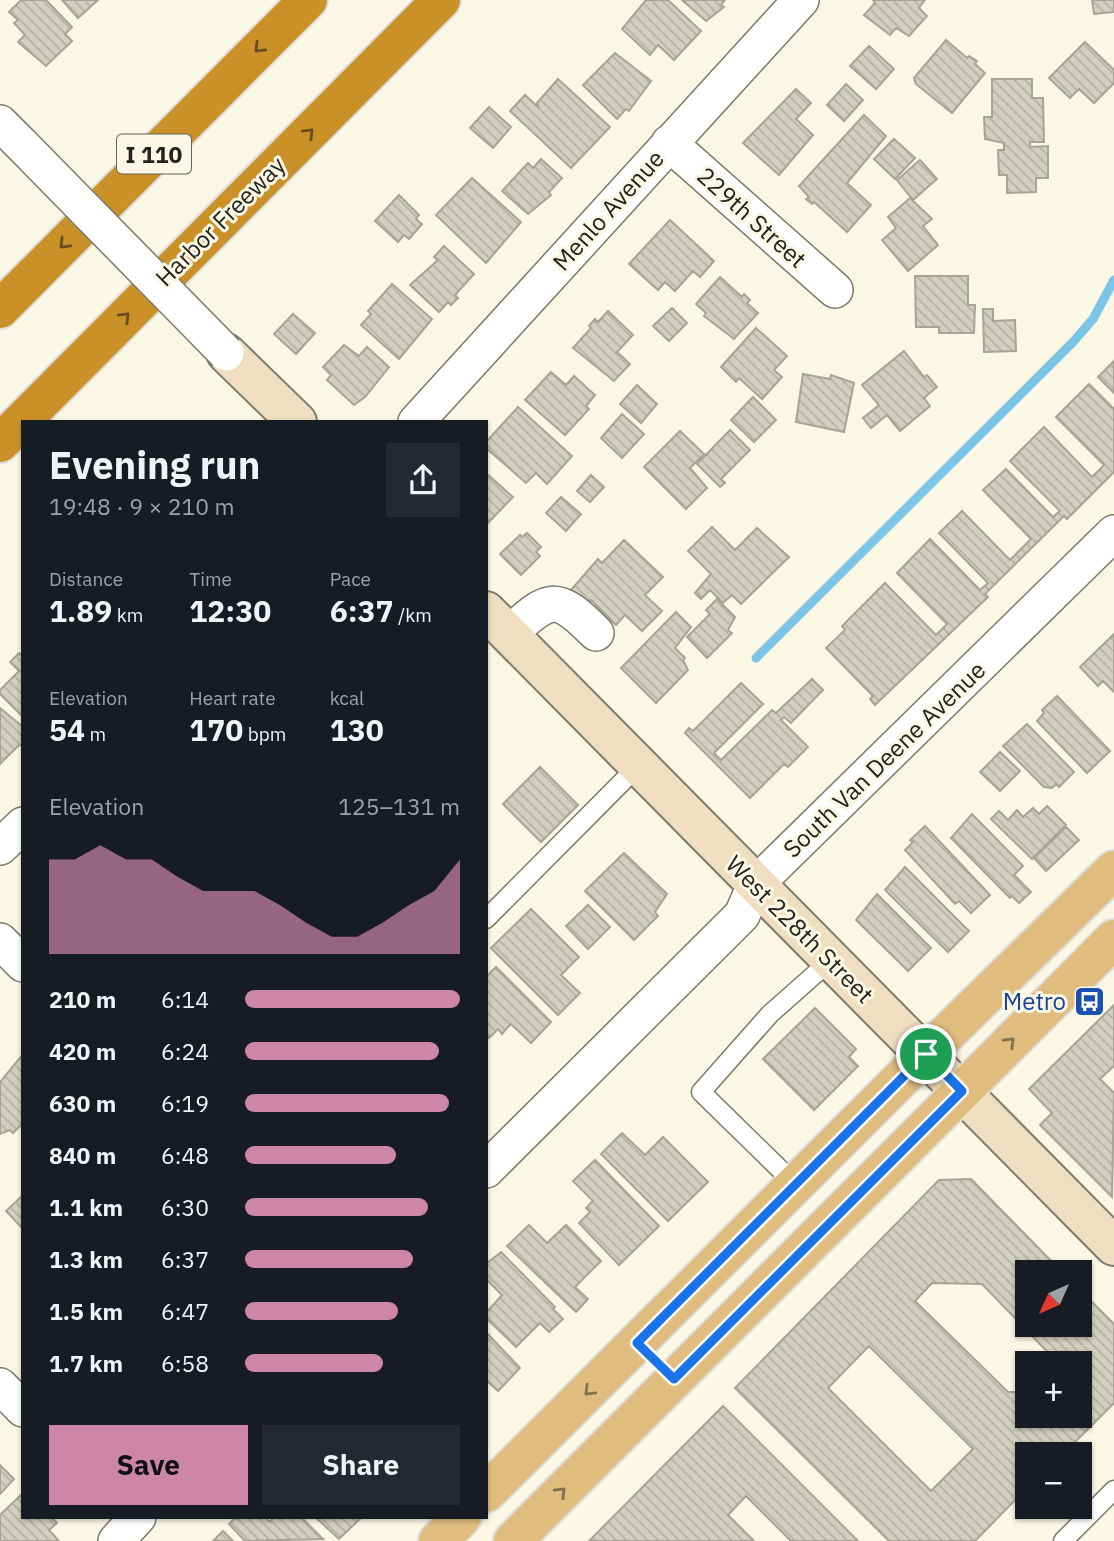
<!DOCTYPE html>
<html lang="en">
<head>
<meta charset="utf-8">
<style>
  :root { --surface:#171b24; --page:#242831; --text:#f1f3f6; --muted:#9ea1a6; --accent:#cd87a5 }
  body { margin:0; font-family:"IBM Plex Sans",sans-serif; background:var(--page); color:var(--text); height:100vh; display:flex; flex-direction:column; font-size:26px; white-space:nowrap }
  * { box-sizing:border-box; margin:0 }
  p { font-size:23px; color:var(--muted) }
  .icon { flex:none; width:38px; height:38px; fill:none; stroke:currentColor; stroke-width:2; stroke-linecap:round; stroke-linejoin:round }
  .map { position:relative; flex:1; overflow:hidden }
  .side { position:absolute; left:21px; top:420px; width:467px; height:1099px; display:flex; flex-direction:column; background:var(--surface); border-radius:0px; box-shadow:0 2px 5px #0004 }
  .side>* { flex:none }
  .needle { width:46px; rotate:225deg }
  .buttons { position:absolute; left:1015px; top:1260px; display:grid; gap:14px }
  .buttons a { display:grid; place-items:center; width:77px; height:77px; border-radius:0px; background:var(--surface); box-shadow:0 2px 5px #0004; font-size:35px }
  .pin { position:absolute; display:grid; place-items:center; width:60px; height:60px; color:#fff; margin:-30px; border:4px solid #fff; border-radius:50%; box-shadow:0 2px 7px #0007 }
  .round { display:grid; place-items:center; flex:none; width:74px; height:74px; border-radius:0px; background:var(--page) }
  .overview { display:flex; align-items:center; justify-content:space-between; height:119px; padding:0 28px }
  h1 { font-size:38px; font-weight:800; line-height:52px }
  .stats { display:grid; grid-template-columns:repeat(3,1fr); gap:10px; height:119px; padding:7px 28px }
  .stats div { display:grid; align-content:center }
  .stats b { font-size:30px; font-weight:800 }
  .stats small { font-size:19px; font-weight:400 }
  .stats p { font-size:19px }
  .chart { height:196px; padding:14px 28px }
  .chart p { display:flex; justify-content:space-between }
  .chart svg { width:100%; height:126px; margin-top:7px; fill:var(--accent); opacity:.7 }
  .primary-button { display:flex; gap:14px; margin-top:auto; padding:14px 28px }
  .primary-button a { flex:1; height:80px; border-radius:0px; background:var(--accent); color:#111; font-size:28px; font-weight:800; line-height:80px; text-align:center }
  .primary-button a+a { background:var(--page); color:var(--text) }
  ul { padding:0 28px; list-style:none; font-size:23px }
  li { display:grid; grid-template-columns:112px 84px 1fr; align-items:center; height:52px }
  li i { height:18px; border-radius:9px; background:var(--accent) }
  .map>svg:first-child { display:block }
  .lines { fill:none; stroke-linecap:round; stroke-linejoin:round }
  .stream { stroke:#7dc5e7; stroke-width:9 }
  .building { fill:url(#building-back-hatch); stroke:#a6a493; stroke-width:2; fill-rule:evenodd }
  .lane-casing { stroke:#7c7a6a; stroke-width:21 }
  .street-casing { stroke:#7c7a6a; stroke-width:38 }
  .secondary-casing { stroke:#7c7a6a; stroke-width:42 }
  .primary-casing { stroke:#dcdcdb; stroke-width:42 }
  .highway-casing { stroke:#dcdcdb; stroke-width:42 }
  .lane { stroke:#fff; stroke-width:18 }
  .street { stroke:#fff; stroke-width:35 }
  .secondary { stroke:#efdebf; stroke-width:38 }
  .primary { stroke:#e0bd7f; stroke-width:38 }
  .highway { stroke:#cb9129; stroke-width:38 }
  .street-bridge-casing { stroke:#7c7a6a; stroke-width:38; stroke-linecap:butt }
  .street-bridge { stroke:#fff; stroke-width:35 }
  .oneway { stroke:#664e21 }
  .oneway2 { stroke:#82704e }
  .route-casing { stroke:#fff; stroke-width:14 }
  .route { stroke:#1a73e8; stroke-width:9 }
  .labels { text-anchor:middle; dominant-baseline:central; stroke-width:6; stroke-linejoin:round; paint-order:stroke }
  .shield { fill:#faf7e5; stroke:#646258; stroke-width:2 }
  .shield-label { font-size:23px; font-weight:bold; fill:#23221c }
  .street-label { font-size:24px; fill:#23221c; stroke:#faf7e5 }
  .transit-label { font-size:24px; fill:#164399; stroke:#faf7e5; text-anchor:end }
</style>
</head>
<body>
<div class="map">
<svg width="1114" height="1541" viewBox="0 0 1114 1541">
  <defs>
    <pattern id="building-back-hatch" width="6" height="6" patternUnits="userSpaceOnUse" patternTransform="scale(1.75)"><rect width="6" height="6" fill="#d1cfbe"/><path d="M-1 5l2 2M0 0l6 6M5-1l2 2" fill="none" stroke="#b3b1a3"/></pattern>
  </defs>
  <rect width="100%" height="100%" fill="#faf7e5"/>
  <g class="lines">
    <path class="stream" d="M756,658l317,-316 20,-23 21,-39"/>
  </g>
  <path class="building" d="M21,0h25l26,27 -7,7 7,7 -26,25 -28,-24 7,-7 -11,-12 4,-3 -9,-8z
    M62,0h36l-20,18z
    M646,0h22l33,31 -27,29 -16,-15 -8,10 -28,-26z
    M682,0h43l-4,5 3,2 -18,14z
    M925,0l-6,8 8,8 -18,20 -13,-8 -6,7 -26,-20 11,-12 -2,-3z
    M1092,0h22v12l-20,2z
    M946,40l21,18 2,-2 8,5 -2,3 10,9 -33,40 -36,-29 -2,-6z
    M1085,42l29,28v13l-20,20 -15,-14 -9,9 -21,-20z
    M869,46l25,23 -18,20 -26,-23z
    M615,53l36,28 -22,30 -3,-2 -9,10 -34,-34z
    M558,79l52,48 -39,41 -61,-57 15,-16 14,13 -2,-5z
    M992,79h40v19h11l1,44h-14v5l18,-1v32h-12v14l-29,1v-18h-8l-1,-25h6v-7l-19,-4 -1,-22h8z
    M846,84l17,16 -19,21 -17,-16z
    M796,89l15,14 -15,16 17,16 -34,40 -36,-32z
    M489,107l22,20 -18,21 -23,-20z
    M864,115l22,21 -39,47 24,22 -24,27 -33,-30 -2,2 -6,-5 3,-2 -10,-11z
    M894,139l21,19 -20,21 -21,-20z
    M541,159l21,19 -13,14 2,3 -23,19 -26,-23 26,-28 5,5z
    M920,160l17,19 -24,21 -16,-20z
    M472,178l49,44 -35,41 -50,-48z
    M399,195l20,20 -3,4 6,5 -13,15 -5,-4 -6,7 -23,-21z
    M910,198l22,21 -9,7 15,19 -30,26 -26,-31 14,-12 -8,-11z
    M670,220l44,41 -14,16 -7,-6 -18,20 -10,-9 -7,8 -29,-26z
    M444,246l30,28 -19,21 3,3 -7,7 -3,-3 -9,10 -29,-27 28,-25 -4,-3z
    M915,276h53v29h7l-1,28h-35v-6h-23z
    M720,277l22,20 2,-3 6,6 -3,3 11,10 -24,26 -30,-23 2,-3 -10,-9z
    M392,284l40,35 -33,40 -38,-34 10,-11 -3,-3z
    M672,308l15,15 -18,18 -16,-15z
    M983,309h10v12l22,-1 1,31 -32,1z
    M608,311l25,24 -16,17 13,12 -16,17 -41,-33 18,-20 -2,-2 6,-7 3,3z
    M293,314l22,19 -19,21 -22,-20z
    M756,328l31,28 -13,14 8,7 -20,22 -23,-21 -3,4 -15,-15z
    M344,345l15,11 8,-9 22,20 -24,30 -11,8 -27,-25 4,-5 -8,-8z
    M904,351l20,26 3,-2 10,12 -13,11 6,8 -30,25 -13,-16 -16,13 -8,-10 16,-13 -17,-20z
    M1114,361v32l-16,-16z
    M551,372l15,13 8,-9 21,19 -9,11 3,3 -24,26 -40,-35z
    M803,374l27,5 1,-4 23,8 -10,49 -48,-10z
    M1089,384l25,25v63l-47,47 -3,-3 -79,78 3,3 -113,108 -5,-6 3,-3 -47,-48 19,-18 -3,-4 43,-43 51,52 11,-11 -50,-51 33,-34 50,51 8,-7 -49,-50 23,-22 48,49 21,-21 -48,-49 23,-21 47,48 7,-6 -50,-50 34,-34 48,50 12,-12 -48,-48z
    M637,385l20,19 -16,19 -21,-19z
    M753,397l23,23 -22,22 -23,-22z
    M518,407l54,49 -25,28 -11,-11 -10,10 -40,-35v-6z
    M622,414l22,20 -22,24 -21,-20z
    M730,430l20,20 -29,29 4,4 -5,4 -23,-23z
    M680,431l24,23 -14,14 17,20 -21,21 -42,-42z
    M486,473l27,24 -27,28z
    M591,475l13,12 -14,15 -13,-11z
    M561,497l20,17 -15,17 -20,-18z
    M712,527l23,23 22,-22 32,29 -48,47 -9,-9 -9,8 -13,-13 -9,9 -6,-6 16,-19 -23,-23z
    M527,533l14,14 -5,5 4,4 -19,19 -21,-21 20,-19 2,2z
    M624,540l39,37 -18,18 17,16 -20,20 -17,-16 -9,10 -25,-25 -5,5 -15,-15 27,-31 4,4z
    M717,599l18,18 -7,13 4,3 -25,25 -20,-21 23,-23 -4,-4z
    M676,612l15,15 -16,21 10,10 -2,2 5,10 -32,33 -35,-35z
    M1114,634v58l-11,-11 -5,5 -18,-19z
    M19,653l4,4v60l-23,-23v-4l19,-19 -9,-9z
    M812,679l11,11 -32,33 -7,-6 -3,3 27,27 -20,20 -4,-3 -34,34 -65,-65 4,-5 4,3 48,-48 22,21 -49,49 7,7 51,-50 4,3z
    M1057,696l53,55 -23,22 -50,-52 7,-8 -2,-3z
    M0,708l23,19v19l-4,-1 -19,19z
    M1027,724l47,48 -15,15 -3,-3 -4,4 -8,-1 -41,-41z
    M1000,752l20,19 -20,20 -20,-19z
    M540,767l38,38 -37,37 -38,-38z
    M1047,806l19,19 -34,34 -41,-40 8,-8 9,9 9,-10 6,7 10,-9 6,6z
    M972,814l51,52 -9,9 17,17 -12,11 -7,-7 -2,2 -59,-60z
    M925,826l65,69 -19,18 -12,-12 -4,3 -50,-54 8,-8 -3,-2z
    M1066,827l13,13 -33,31 -12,-13z
    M624,853l43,41 -12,18 3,4 -24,24 -49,-49z
    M905,867l64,64 -21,21 -63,-62z
    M877,894l54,54 -23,23 -52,-51z
    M588,905l22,22 -22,22 -22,-23z
    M531,909l48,48 -18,18 19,18 -22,22 -67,-67z
    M496,967l55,55 -20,21 -20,-19 -9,10 -4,-5 -9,9 -3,-3v-58z
    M1114,1005v61l-14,13 14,14 -2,104 -72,-72 12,-12 -23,-24z
    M815,1008l41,41 -7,8 9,9 -44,44 -51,-51z
    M23,1054v69l-10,10 -3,-3 -10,4v-52z
    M622,1133l23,22 18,-18 45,45 -40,39 -67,-67z
    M595,1160l64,66 -40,39 -40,-42 11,-11 -4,-4 7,-7 -20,-20z
    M971,1179l91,93h-35v53h53v-35l34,34v79l-51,51h-36v34l-52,53h-86l-154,-153 204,-208zM932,1283l50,1 76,79h22v53h-53v-24h-19l-93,-91zM869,1346l104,103 -42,42 -103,-103z
    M23,1195v34l-17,-18z
    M529,1225l18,18 19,-18 35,36 -26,26 13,12 -12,13 -69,-66z
    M501,1252l54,55 -2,2 10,10 -14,13 -9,-9 -24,24 -30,-29v-5l16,-18 -16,-16v-15z
    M486,1332l34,36 -22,23 -12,-11z
    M723,1406l135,135h-67l-45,-45 -18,19 26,26h-165z
    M0,1465l14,14 -14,15z
    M23,1493v24h28l6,6 -8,7 10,11h-59v-26z
    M236,1517h29l5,5 4,-5h27l22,22 -78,2 -16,-17z
    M315,1517h47l-23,22z
    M223,1531l10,10h-20z"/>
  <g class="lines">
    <defs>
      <path id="lane" d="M486,919l152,-153
        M795,1184l-94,-92 69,-78 61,-54
        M1063,1541l51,-51"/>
      <path id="street" d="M0,123l22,22
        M669,143l166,147
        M416,422l385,-422
        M509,634c41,-38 47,-41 87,-1
        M0,847l23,-22
        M0,941l23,23
        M486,1170l256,-255 13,-30 359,-352
        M0,1386l23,23
        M116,1541l22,-24"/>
      <path id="secondary" d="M226,353l71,69
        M486,611l628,635"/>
      <path id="primary" d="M486,1493l440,-439 188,-184
        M438,1541l24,-24
        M513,1541l601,-602"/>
      <path id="highway" d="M0,309l308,-309
        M0,443l441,-443"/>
    </defs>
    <use href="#lane" class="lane-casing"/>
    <use href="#street" class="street-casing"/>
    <use href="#secondary" class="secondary-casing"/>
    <use href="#primary" class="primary-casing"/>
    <use href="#highway" class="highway-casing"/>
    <use href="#lane" class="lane"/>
    <use href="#street" class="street"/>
    <use href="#secondary" class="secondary"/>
    <use href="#primary" class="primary"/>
    <use href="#highway" class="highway"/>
    <defs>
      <path id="street-bridge" d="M22,145l204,208"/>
    </defs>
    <use href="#street-bridge" class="street-bridge-casing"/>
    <use href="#street-bridge" class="street-bridge"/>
  </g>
  <defs><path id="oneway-chevron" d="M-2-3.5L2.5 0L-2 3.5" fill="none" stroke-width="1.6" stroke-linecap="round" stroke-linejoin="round" transform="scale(1.75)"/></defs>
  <g class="oneway">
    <use href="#oneway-chevron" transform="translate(259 48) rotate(135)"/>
    <use href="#oneway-chevron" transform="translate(309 133) rotate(-45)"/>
    <use href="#oneway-chevron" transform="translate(64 244) rotate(135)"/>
    <use href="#oneway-chevron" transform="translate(125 317) rotate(-45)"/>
  </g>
  <g class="oneway2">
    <use href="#oneway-chevron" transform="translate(1010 1042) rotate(-45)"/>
    <use href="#oneway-chevron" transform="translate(589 1391) rotate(135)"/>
    <use href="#oneway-chevron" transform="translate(561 1492) rotate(-45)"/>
  </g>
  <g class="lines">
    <defs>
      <path id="route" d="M926,1054l36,37 -288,288 -37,-36z"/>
    </defs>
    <use href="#route" class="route-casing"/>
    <use href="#route" class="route"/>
  </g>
  <defs>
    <symbol id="bus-square" viewBox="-11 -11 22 22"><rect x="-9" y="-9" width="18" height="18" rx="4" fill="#1a4fb4" stroke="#faf7e5"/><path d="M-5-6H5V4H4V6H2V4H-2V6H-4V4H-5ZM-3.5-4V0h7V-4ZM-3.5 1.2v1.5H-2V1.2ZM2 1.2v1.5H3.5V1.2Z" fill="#fff"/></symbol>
  </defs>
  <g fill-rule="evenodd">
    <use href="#bus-square" x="1072" y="984" width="35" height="35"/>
  </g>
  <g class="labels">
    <rect class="shield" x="117" y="134.5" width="74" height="39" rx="5"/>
    <g class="shield-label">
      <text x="154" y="154">I 110</text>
    </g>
    <g class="street-label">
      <text transform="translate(608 210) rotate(-48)">Menlo Avenue</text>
      <text transform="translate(752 217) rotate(42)">229th Street</text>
      <text transform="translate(220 221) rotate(-45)">Harbor Freeway</text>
      <text transform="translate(884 759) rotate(-44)">South Van Deene Avenue</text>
      <text transform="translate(800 929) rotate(45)">West 228th Street</text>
    </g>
    <g class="transit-label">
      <text x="1066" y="1001">Metro</text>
    </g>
  </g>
</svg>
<div class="buttons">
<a><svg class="needle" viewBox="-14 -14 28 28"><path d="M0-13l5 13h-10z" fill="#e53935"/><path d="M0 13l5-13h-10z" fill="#9ea1a6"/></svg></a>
<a>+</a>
<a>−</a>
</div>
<div class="pin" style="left:926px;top:1054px;background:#1e9e55"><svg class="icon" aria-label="arrive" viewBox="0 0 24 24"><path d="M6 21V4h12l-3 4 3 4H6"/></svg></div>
<section class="side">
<div class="overview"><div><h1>Evening run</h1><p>19:48 · 9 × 210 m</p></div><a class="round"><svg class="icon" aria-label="share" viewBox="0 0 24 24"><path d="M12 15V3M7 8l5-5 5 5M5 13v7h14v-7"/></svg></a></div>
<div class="stats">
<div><p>Distance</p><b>1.89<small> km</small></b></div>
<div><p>Time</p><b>12:30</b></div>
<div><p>Pace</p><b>6:37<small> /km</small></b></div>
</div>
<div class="stats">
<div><p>Elevation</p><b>54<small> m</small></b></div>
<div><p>Heart rate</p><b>170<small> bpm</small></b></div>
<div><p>kcal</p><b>130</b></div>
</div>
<div class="chart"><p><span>Elevation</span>125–131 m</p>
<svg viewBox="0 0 160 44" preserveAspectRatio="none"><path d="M0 44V11L10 11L20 6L30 11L40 11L50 17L60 22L70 22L80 22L90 27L100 33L110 38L120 38L130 33L140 27L150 22L160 11V44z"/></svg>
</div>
<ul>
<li><b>210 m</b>6:14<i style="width:100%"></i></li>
<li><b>420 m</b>6:24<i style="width:90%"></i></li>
<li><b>630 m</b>6:19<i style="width:95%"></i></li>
<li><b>840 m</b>6:48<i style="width:70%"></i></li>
<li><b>1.1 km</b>6:30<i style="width:85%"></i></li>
<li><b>1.3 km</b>6:37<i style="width:78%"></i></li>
<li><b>1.5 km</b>6:47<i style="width:71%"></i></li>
<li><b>1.7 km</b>6:58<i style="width:64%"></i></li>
</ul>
<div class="primary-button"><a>Save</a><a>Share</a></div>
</section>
</div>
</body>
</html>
